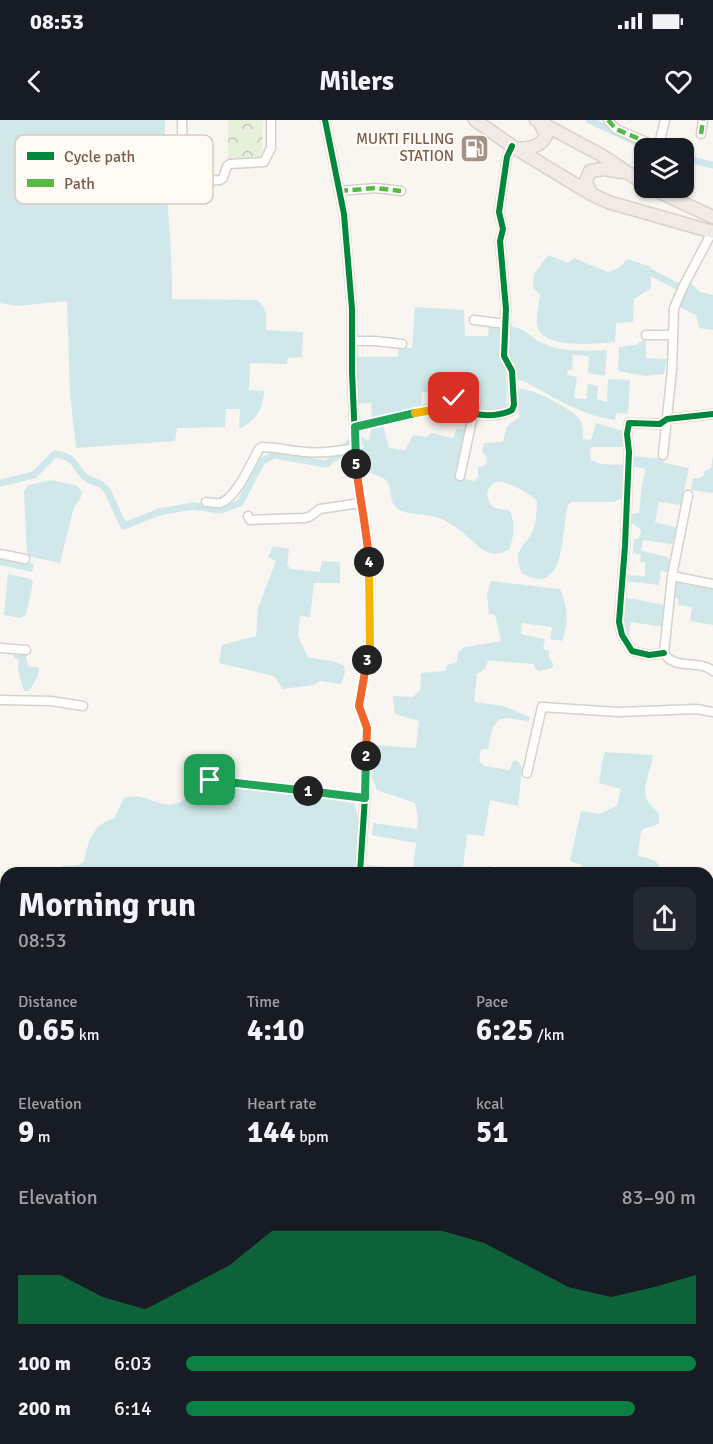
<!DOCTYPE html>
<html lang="en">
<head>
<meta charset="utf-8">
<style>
  :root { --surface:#171b24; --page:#242831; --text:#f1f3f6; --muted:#9ea1a6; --accent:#0b8043 }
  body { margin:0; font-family:Signika,sans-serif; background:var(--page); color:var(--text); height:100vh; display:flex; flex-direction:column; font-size:22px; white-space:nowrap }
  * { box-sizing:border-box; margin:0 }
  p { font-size:20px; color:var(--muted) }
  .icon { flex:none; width:33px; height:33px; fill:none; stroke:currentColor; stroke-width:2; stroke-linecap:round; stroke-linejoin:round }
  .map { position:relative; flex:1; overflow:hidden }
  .side { position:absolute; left:0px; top:747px; width:714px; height:578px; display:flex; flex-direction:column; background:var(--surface); border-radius:18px 18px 0 0; box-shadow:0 2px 4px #0004 }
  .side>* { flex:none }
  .tools { position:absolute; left:634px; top:18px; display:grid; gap:12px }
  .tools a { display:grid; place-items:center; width:60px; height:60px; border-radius:12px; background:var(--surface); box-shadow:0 2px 4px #0004; font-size:30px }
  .pin { position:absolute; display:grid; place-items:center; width:51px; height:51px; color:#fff; margin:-26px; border-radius:12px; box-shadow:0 3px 9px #0006 }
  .km { position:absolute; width:30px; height:30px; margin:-15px; border-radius:50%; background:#222; color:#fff; font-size:16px; line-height:30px; text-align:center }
  .round { display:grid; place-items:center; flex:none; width:63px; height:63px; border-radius:12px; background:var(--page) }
  .summary { display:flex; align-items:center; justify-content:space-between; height:102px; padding:0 18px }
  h1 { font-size:33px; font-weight:800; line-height:45px }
  .stats { display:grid; grid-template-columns:repeat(3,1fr); gap:9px; height:102px; padding:6px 18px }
  .stats div { display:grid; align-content:center }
  .stats b { font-size:30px; font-weight:800 }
  .stats small { font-size:16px; font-weight:400 }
  .stats p { font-size:16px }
  .chart { height:168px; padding:12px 18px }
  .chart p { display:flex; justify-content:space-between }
  .chart svg { width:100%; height:108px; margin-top:6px; fill:var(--accent); opacity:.7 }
  ul { padding:0 18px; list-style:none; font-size:20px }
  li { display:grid; grid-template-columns:96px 72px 1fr; align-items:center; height:45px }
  li i { height:15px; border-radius:8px; background:var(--accent) }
  .status { display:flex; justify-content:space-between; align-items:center; height:42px; padding:0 30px; background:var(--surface); direction:ltr }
  .status svg { height:16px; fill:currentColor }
  header { display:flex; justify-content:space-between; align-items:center; height:78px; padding:0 18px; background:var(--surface); font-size:27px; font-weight:800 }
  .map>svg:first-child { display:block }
  .park { fill:url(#park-crowns) }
  .water { fill:#d0e8ea }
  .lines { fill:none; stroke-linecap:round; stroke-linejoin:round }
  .canal { stroke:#d0e8ea; stroke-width:7 }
  .minor-casing { stroke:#d7d1cb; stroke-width:11 }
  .highway-casing { stroke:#dad1cc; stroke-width:15 }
  .minor { stroke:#fefefd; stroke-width:8 }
  .highway { stroke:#f2eae7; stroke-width:12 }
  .quiet { stroke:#58b947; stroke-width:4.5; stroke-dasharray:9 4.5; stroke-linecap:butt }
  .cycleway-casing { stroke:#fffaf3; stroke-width:10 }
  .cycleway { stroke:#00873e; stroke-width:6 }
  .split-1-casing { stroke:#fff; stroke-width:12 }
  .split-2-casing { stroke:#fff; stroke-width:12 }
  .split-3-casing { stroke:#fff; stroke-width:12 }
  .split-4-casing { stroke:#fff; stroke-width:12 }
  .split-5-casing { stroke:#fff; stroke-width:12 }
  .split-6-casing { stroke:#fff; stroke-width:12 }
  .split-7-casing { stroke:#fff; stroke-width:12 }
  .split-1 { stroke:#22a559; stroke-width:8 }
  .split-2 { stroke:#22a559; stroke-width:8 }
  .split-3 { stroke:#f0652b; stroke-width:8 }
  .split-4 { stroke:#f5b400; stroke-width:8 }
  .split-5 { stroke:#f0652b; stroke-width:8 }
  .split-6 { stroke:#22a559; stroke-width:8 }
  .split-7 { stroke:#f5b400; stroke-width:8 }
  .labels { text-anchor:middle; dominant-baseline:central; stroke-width:4.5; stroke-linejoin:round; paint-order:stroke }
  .poi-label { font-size:15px; fill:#7a5c4d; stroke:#fffaf3; text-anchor:end }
  .key { fill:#fffaf3; stroke:#d7cbc1; stroke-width:1.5 }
  .key-label { font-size:16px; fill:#7a5c4d }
</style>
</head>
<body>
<div class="status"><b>08:53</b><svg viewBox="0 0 49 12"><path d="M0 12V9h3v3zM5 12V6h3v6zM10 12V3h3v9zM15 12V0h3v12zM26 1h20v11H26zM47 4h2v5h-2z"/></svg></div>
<header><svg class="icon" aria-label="back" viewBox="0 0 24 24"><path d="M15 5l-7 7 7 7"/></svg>Milers<svg class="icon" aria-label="heart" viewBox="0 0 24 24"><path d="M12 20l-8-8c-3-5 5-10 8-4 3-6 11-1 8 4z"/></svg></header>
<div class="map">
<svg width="713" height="1324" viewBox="0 0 713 1324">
  <defs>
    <pattern id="park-crowns" width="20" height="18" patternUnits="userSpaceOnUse" patternTransform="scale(1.5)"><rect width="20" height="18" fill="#e7f0db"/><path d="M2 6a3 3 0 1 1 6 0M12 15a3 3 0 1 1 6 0" fill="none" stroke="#c0c6b4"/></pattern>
  </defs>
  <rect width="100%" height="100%" fill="#f9f5f0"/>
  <path class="park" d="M228,0h35l-1,40 -34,-1z"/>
  <path class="water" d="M0,0h165c-2,60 8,119 7,179l85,1c11,9 9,17 9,30l37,2 -1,25 -14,1 -1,6 -37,-1 -1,27 15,1c-1,19 -8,29 -25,38l1,-20h-14l-1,18 -48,1 -2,13 -99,7 -6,-55 -3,-92 -49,5 -18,-3z
    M548,135l20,8 6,-5 34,14 9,-3 11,-10 23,8v21l-17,11 -1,23 -17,1 -1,19c-17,2 -70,7 -77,-14 -3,-8 1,-24 2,-33l-7,-8 1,-13z
    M690,162l10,10 13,3v35l-14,-2 -3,-13 -18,-9z
    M415,187l49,3 1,26h23l1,-10 11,2 -1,24 7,18 1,36 -12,5h-16v-12l-22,-4v-10l-17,-3 -1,11 -17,-1 -1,14 -49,13 -1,-16 -14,1 -1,-47h42l1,-9h13z
    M510,206c19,4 19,11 34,18 18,8 44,7 63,6l-2,26 -17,-3 1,-17 -16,-1 -1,15h-4l-1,5 10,2 -3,21 12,1 2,-15 10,2 -1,13 10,3 1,-23 22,1 -2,34 -12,-1 -1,7c-34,-4 -62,-24 -92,-39l-8,-2 -2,-15 -5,-5v-7z
    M646,218v20l21,1 -3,15 -18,2 -28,-5 1,-24 17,-2z
    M520,269c12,-1 53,20 60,31 3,5 3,13 3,19l8,1 5,-17 27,8 1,16h-33l-1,7 1,6 10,4 23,1 -2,33 -8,4h-42l-4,3c-6,17 -2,71 -27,74 -6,0 -13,-2 -18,-5 -4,-5 -5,-11 -5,-18 1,-9 10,-15 14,-23 4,-10 5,-21 5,-32 -6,-7 -35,-24 -43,-18 -5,2 -6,8 -7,12 5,17 9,12 23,16 5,10 4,28 -1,38 -21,13 -32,-5 -47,-17 -6,-5 -15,-11 -23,-14 -12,-5 -30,-2 -41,-9 -11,-7 -4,-22 -12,-29 -4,-4 -12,-5 -17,-8v-6l-10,-9v-8l9,-3 3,-19 12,-2 6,23 16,2 8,-15 14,2 4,-4 21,5 2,-1 2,-8h8l-3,26 1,23 12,3 4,-3v-11l8,-2 1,-8 -5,-5 2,-9 19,-1 4,-16 12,-9 -1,-26z
    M633,336l28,3 4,4 24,5 -8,37 -22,-3 -4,20 22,6 -5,16 -29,-4 -2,11 27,6 2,4 -1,11 -8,-1 -2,14 -34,-4v-6l20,1v-14h-5l1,-7 -8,-2 1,-14h4l3,-6 -1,-4 -11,-8 1,-7 9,-1 3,-29 4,-15 -14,-3z
    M713,336v37l-22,-3 2,-12h6l4,-2 2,-5 6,-3z
    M51,360l27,6 4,7 -2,6 -6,8 -14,56 -33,-7 -3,-65 5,-6z
    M273,426l16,3 -2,16 4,4 29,3 2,-11 18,1v21h-26l-4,34 -10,-1 -2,20 10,21 28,5 8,4 1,6 -4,12 -21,-3 -7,4 -30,4 -9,-13 -55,-13 3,-18 34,-9 2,-28 18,-47 -8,-4z
    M0,436l34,8 -2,8 -32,-7z
    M8,454l23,5 2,4 -7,31 -5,4 -17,-3z
    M674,460l39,8v37l-23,-4 2,-14 -14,-2 1,-6 -7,-2z
    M491,461l69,8c8,18 9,34 2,52l-12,-2 2,-12 -30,-4 -1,11 24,5 -2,10 6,2v7l5,7 -2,3 -12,3 -5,-2 -1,-5 -40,-3h-6l-3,8 -8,5 -3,28 29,4 27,11 -1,4 -23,-3 -8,2 -6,9 -4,20 -7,1 -2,11 5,5 25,4 5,-10 5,2 3,6 -4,38 -28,-6 -6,36 -17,-2 -4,35 13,4h-111l2,-8 46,5 3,-27 -44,-8 1,-12 44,6 1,-11 -3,-15 -38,-13 -5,-13 3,-32 41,3 3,-27 -24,-7 -2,-18 20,1 7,-7 1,-17 24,-2 2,-6 10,-3 1,-10 7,-5 36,-6 -6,-26 -6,-1 -2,-19z
    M624,477l40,8 -1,22 -32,-5 -3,18 -5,-16z
    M14,532h10l2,3 2,11 11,2 -1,8 -9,15h-5l-6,-21 1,-11 -5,-1z
    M605,632l48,3c-1,14 -14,35 -4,48 3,4 7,6 10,11v9c-6,5 -13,3 -18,8l-3,25c10,2 15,2 22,10l-2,7h-75l-2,-1 1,-7 -12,-4 11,-50 18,3 18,-8 4,-17 -22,-6 3,-21z
    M203,664l149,16c12,22 7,49 6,73h-298l2,-7 16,-1 6,-3c4,-20 8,-37 30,-44l10,-20c27,-8 38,19 64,-1 5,-4 9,-9 15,-13z
    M0,879l6,4v74h-6z
    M0,1014l3,2c0,5 2,9 3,14 2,15 0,30 -6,44z
    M0,1121l6,2v51l-6,-1z
    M0,1218h6v48l-6,-1z"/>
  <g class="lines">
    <path class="canal" d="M589,0l60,28
      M684,38l29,7
      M644,151h4l29,15
      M0,363l34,-8 21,-21c25,4 18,15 33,25 8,4 15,4 20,13 5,11 10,23 16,34l35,-14 34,-6 28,4 19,-7 22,-42 12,-6 52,9 14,-10 10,-12 10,-2 14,9"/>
    <defs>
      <path id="minor" d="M182,0l1,53 1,5 4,4 32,-2 3,-2 4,-12 3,-2 34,-2 7,-14v-28
        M325,0l19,94 8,95v63l4,89 4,42 7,32 3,45v66l-11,60 8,22 -1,54 -6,91
        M608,0l8,9 42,18
        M701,14l2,-14
        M658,28l7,-28
        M339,71l37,-3 25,3
        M474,200l32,4
        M646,215h26
        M352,221h23l27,3
        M474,294c13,2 26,2 38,-4l2,-5 -2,-34 -8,-15 2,-47 -6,-68 3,-12 -4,-17 8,-55 5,-11
        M355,307l70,-17 20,-2 1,-7 8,1v-4l22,3 -16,75
        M663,335l9,-85 2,-62 9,-21 29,-55
        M688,375l-16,81 -8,77c11,18 34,6 49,18
        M206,382c5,0 10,2 14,1 16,-4 31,-40 39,-54l3,-2c15,0 29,4 44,5 16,2 33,-1 49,-4
        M248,396l2,4 54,-2 5,-1 11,-8 40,-6
        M0,434l25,5
        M672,456l41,8
        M0,528l26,2
        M664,533l-15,2 -17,-4 -10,-16 -3,-13 6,-76 4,-94 -2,-18 2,-11 31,1 7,-5 46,-5
        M0,580l51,1 32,5
        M527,653l15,-66 76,5 78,-3 17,3
        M199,660l166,18
        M488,752l10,1
        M708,782l5,1
        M0,803l6,1
        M708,858l5,1
        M708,911l5,-13
        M708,978l5,1
        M708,997l5,-9
        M0,1011l6,2
        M708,1181l5,2
        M708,1207l5,-2
        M0,1211l6,2
        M713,1235v2
        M708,1284l5,2
        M224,1318l15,6
        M374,1318l26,3 24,-3
        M548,1318l8,6
        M604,1318l12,6
        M0,1321l7,3
        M211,1324l2,-6
        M298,1324v-6
        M631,1324l2,-6
        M649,1324l2,-6
        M667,1324l3,-6"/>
      <path id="highway" d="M475,0l37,26 79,48 17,8 105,30
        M536,0l65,35 44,29
        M516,29c12,-1 24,-1 30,-13l-6,-14
        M651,68l62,29
        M591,74l-5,-13 4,-10 14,-2 18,3"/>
    </defs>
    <use href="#minor" class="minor-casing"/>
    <use href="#highway" class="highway-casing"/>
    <use href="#minor" class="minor"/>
    <use href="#highway" class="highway"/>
    <path class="quiet" d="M608,0l8,9 42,18
      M701,14l2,-14
      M339,71l37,-3 25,3
      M713,1235v2
      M631,1324l2,-6
      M649,1324l2,-6
      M667,1324l3,-6"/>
    <defs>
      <path id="cycleway" d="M325,0l19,94 8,95v63l4,89 4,42 7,32 3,45v66l-11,60 8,22 -1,54 -6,91
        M474,294c13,2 26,2 38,-4l2,-5 -2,-34 -8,-15 2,-47 -6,-68 3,-12 -4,-17 8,-55 5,-11
        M664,533l-15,2 -17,-4 -10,-16 -3,-13 6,-76 4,-94 -2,-18 2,-11 31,1 7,-5 46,-5"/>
    </defs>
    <use href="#cycleway" class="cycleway-casing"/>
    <use href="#cycleway" class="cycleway"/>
  </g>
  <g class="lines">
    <defs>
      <path id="split-1" d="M210,660l98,11"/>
      <path id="split-2" d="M308,671l57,7 1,-42"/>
      <path id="split-3" d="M366,636l1,-28 -8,-22 8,-46"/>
      <path id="split-4" d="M367,540l3,-14 -1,-84"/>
      <path id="split-5" d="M356,344c3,33 11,65 13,98"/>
      <path id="split-6" d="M356,344l-1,-37 60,-14"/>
      <path id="split-7" d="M415,293l30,-5 1,-7 8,1v-4"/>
    </defs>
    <use href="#split-1" class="split-1-casing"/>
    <use href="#split-2" class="split-2-casing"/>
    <use href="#split-3" class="split-3-casing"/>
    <use href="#split-4" class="split-4-casing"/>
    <use href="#split-5" class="split-5-casing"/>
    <use href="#split-6" class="split-6-casing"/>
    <use href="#split-7" class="split-7-casing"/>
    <use href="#split-1" class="split-1"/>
    <use href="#split-2" class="split-2"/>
    <use href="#split-3" class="split-3"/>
    <use href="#split-4" class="split-4"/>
    <use href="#split-5" class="split-5"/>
    <use href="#split-6" class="split-6"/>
    <use href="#split-7" class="split-7"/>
  </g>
  <defs>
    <symbol id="fuel-square" viewBox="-11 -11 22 22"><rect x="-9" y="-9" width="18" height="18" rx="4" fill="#a69286" stroke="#fffaf3"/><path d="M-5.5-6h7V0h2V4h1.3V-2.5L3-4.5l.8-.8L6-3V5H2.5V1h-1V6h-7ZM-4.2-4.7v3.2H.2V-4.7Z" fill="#fff"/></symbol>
  </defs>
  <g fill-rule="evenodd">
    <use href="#fuel-square" x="458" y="12" width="33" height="33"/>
  </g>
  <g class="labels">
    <g class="poi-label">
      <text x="454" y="19">MUKTI FILLING<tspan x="454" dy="17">STATION</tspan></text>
    </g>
  </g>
  <rect x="15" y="15" width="198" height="69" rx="9" class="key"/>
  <rect x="27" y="32" width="27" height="8" fill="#00873e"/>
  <rect x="27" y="59" width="27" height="8" fill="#58b947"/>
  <g class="key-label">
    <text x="64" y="42">Cycle path</text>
    <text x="64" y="69">Path</text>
  </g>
</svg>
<div class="tools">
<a><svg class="icon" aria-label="layers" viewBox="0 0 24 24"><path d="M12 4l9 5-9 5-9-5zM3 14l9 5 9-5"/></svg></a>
</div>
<div class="pin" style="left:210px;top:660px;background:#1e9e55"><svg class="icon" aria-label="arrive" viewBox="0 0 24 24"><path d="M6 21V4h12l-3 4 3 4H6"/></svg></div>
<div class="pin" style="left:454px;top:278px;background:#d93025"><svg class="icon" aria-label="check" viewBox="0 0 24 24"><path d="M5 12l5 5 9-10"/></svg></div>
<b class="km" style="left:308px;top:671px">1</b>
<b class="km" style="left:366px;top:636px">2</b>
<b class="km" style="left:367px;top:540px">3</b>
<b class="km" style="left:369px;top:442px">4</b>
<b class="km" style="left:356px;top:344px">5</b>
<section class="side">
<div class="summary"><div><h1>Morning run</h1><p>08:53</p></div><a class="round"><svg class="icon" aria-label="share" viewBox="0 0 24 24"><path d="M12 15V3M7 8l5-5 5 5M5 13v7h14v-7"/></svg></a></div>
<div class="stats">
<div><p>Distance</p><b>0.65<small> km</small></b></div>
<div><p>Time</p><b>4:10</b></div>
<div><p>Pace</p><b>6:25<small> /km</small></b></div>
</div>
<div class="stats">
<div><p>Elevation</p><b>9<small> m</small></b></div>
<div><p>Heart rate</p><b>144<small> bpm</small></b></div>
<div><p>kcal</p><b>51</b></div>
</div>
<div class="chart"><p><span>Elevation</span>83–90 m</p>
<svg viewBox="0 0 160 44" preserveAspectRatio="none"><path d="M0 44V24L10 24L20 33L30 38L40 29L50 20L60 6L70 6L80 6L90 6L100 6L110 11L120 20L130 29L140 33L150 29L160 24V44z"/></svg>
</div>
<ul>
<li><b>100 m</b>6:03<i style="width:100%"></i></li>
<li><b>200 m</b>6:14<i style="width:88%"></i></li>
</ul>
</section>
</div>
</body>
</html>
